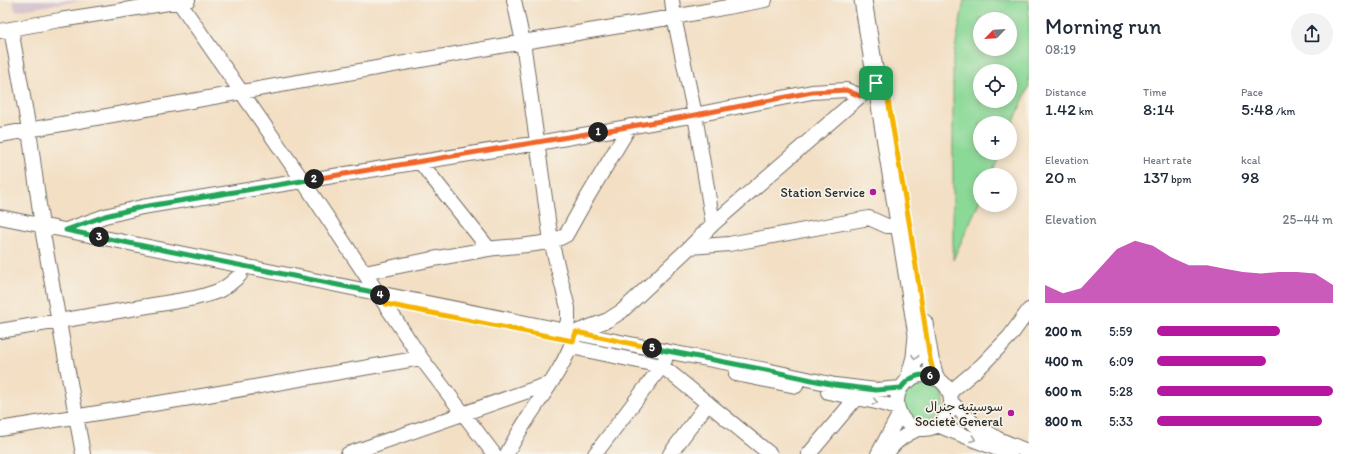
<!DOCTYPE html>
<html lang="en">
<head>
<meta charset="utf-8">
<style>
  :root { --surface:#fff; --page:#f2f2f3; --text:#1f2937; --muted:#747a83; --accent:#b5179e }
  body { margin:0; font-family:Itim,"Playpen Sans Arabic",sans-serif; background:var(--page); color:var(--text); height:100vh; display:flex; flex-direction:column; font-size:15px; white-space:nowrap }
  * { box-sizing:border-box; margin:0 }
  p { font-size:13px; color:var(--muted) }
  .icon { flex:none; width:22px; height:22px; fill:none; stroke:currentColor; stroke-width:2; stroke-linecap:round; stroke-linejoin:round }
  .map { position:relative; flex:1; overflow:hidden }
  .drawer { display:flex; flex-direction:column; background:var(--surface); width:320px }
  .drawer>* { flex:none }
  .needle { width:26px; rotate:245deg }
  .controls { position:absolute; left:973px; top:12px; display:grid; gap:8px }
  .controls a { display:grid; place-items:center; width:44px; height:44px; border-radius:50%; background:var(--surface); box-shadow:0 2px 10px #0003; font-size:20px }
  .pin { position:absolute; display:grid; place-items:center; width:34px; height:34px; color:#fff; margin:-17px; border-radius:8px; box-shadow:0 2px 6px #0006 }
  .km { position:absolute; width:20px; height:20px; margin:-10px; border-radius:50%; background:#222; color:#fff; font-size:11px; line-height:20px; text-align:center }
  .round { display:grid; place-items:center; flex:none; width:42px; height:42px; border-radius:21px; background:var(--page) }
  .headline { display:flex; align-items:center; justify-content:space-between; height:68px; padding:0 16px }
  h1 { font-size:22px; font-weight:600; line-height:30px }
  .figures { display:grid; grid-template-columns:repeat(3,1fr); gap:6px; height:68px; padding:4px 16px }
  .figures div { display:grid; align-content:center }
  .figures b { font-size:17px; font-weight:600 }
  .figures small { font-size:11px; font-weight:400 }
  .figures p { font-size:11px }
  .chart { height:112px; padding:8px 16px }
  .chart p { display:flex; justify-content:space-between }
  .chart svg { width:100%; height:72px; margin-top:4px; fill:var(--accent); opacity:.7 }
  ul { padding:0 16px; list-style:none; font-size:13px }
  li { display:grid; grid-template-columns:64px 48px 1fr; align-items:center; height:30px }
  li i { height:10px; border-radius:5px; background:var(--accent) }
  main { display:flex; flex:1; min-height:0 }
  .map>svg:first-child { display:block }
  .industrial { fill:#d1bdcb }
  .green { fill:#8bd997; stroke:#5b8261; fill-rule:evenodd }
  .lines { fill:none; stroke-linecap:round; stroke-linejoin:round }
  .minor-casing { stroke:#716a61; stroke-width:16 }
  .major-casing { stroke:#716a61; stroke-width:19 }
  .minor { stroke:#fff; stroke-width:14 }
  .major { stroke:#fff; stroke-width:17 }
  .oneway { stroke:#a0a0a0 }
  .split-1-casing { stroke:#fff; stroke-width:8 }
  .split-2-casing { stroke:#fff; stroke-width:8 }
  .split-3-casing { stroke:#fff; stroke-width:8 }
  .split-4-casing { stroke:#fff; stroke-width:8 }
  .split-5-casing { stroke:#fff; stroke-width:8 }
  .split-6-casing { stroke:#fff; stroke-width:8 }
  .split-7-casing { stroke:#fff; stroke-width:8 }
  .split-1 { stroke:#f0652b; stroke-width:5 }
  .split-2 { stroke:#f0652b; stroke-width:5 }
  .split-3 { stroke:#22a559; stroke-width:5 }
  .split-4 { stroke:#22a559; stroke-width:5 }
  .split-5 { stroke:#f5b400; stroke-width:5 }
  .split-6 { stroke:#22a559; stroke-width:5 }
  .split-7 { stroke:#f5b400; stroke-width:5 }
  .poi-dot { fill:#b5179e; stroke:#f7f3e8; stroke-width:1.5 }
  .labels { text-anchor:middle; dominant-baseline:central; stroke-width:3.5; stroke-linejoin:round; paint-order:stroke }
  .poi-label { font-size:13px; fill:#2b2b2b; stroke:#f7f3e8; text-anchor:end }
</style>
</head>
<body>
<main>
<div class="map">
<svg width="1029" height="454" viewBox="0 0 1029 454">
  <rect width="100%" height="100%" fill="#f7f3e8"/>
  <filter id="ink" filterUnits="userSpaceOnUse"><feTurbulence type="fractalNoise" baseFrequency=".025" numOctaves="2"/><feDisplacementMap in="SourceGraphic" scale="8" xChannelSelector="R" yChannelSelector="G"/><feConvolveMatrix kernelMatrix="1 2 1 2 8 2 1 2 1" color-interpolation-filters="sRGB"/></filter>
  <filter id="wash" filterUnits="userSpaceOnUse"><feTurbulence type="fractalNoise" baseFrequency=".012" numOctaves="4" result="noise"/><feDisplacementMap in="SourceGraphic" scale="16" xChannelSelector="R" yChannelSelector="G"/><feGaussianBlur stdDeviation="0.9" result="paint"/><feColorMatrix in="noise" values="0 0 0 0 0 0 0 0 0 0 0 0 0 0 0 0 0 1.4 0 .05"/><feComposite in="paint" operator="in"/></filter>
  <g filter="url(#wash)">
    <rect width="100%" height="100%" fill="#f3dfc4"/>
    <path class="industrial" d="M13,0h70l-68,11z"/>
    <path class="green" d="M964,0h65v86l-19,45v-8h-30v30h21l-10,22h-11v25l-27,60v-200zM980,19h30v30h-30zM980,71h30v30h-30z
      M903 402a20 20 0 1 1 40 0a20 20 0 1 1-40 0Z"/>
  </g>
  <g filter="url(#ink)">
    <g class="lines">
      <defs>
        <path id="minor" d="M514,0l9,42 28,199 17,67v13l-3,9
          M672,0l2,17 21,98 18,109
          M179,2l124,179 118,177 73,96
          M11,29l18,101 14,104 40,220
          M0,31l60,-11 128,-20
          M0,135l523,-93 151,-25 91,-17
          M420,162l69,87
          M0,217l670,135 96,18 69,15 41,5 25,-2
          M66,230l39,-14 37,-9 396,-64 157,-28 117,-23 34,-2 15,6
          M690,247l39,-3 140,-26 18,8h11
          M365,273c41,-9 82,-17 123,-24 22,-3 60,-3 78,-14l19,-34 45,-75
          M0,331l195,-33c23,-6 28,-7 45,-23
          M571,347l91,19 108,88
          M736,374l60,12
          M897 402a27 27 0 1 1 54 0a27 27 0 1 1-54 0Z
          M828,392l48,10 22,6
          M949,393l33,-28 28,-29 19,-26
          M951,402l23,22 24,15 31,13
          M937,425l73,29
          M0,429l202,-33 219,-38
          M348,454l203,-71
          M507,454c20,-42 55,-77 69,-122l32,-12 14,-9 68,-64 23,-23 153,-133
          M595,454l67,-88 3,-6
          M670,454l38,-51
          M809,454l47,-56
          M878,454l22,-41
          M887,454c7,-13 20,-20 33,-26"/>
        <path id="major" d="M863,0l54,335 -2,22 -6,22
          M924,323l6,36 5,18"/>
      </defs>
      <use href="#minor" class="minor-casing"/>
      <use href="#major" class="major-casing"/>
      <use href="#minor" class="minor"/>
      <use href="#major" class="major"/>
    </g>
    <defs><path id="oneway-chevron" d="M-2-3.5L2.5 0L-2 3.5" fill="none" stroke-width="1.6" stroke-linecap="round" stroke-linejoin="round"/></defs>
    <g class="oneway">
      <use href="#oneway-chevron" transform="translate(915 357) rotate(99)"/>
      <use href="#oneway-chevron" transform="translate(875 402) rotate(13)"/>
      <use href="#oneway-chevron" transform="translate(973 439) rotate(21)"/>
    </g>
  </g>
  <g class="lines" filter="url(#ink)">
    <defs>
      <path id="split-1" d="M598,132l97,-17 117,-23 34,-2 14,6 16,-13"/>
      <path id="split-2" d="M314,179l284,-47"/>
      <path id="split-3" d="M99,237l-33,-7 39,-14 37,-9 172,-28"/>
      <path id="split-4" d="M99,237l244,49 35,7 2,2"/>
      <path id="split-5" d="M380,295l6,9 187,37 3,-9 76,16"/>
      <path id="split-6" d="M652,348l114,22 69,15 41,5 25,-2c7,-10 18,-15 29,-12"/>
      <path id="split-7" d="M876,83l9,-1 25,145 20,132 5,19 -5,-2"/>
    </defs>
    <use href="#split-1" class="split-1-casing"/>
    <use href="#split-2" class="split-2-casing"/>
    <use href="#split-3" class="split-3-casing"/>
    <use href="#split-4" class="split-4-casing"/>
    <use href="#split-5" class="split-5-casing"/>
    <use href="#split-6" class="split-6-casing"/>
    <use href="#split-7" class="split-7-casing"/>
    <use href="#split-1" class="split-1"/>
    <use href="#split-2" class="split-2"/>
    <use href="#split-3" class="split-3"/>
    <use href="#split-4" class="split-4"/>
    <use href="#split-5" class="split-5"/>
    <use href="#split-6" class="split-6"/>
    <use href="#split-7" class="split-7"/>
  </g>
  <g class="poi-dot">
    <circle cx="873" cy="192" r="4"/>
    <circle cx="1011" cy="413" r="4"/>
  </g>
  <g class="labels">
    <g class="poi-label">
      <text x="865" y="192">Station Service</text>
      <text x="1003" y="406">سوسيتيه جنرال<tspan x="1003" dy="15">Societè General</tspan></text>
    </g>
  </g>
</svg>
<div class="controls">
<a><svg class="needle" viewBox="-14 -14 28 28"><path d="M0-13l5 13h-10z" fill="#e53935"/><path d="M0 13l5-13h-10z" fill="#747a83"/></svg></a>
<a><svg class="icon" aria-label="locate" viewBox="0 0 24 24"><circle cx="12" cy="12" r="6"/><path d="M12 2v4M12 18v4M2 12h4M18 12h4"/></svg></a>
<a>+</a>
<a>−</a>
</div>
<div class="pin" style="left:876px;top:83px;background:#1e9e55"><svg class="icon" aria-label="arrive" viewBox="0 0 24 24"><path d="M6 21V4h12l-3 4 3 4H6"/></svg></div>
<b class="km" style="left:598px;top:132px">1</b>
<b class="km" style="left:314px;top:179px">2</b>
<b class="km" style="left:99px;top:237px">3</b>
<b class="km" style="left:380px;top:295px">4</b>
<b class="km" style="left:652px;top:348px">5</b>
<b class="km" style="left:930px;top:376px">6</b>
</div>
<section class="drawer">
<div class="headline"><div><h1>Morning run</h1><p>08:19</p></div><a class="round"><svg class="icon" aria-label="share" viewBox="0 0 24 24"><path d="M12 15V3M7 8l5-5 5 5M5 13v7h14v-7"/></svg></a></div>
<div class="figures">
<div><p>Distance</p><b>1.42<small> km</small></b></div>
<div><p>Time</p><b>8:14</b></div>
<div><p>Pace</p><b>5:48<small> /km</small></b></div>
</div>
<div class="figures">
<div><p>Elevation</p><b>20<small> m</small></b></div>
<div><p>Heart rate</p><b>137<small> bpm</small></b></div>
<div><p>kcal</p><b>98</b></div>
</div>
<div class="chart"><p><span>Elevation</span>25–44 m</p>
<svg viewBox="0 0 160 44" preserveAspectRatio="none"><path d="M0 44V33L10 38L20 35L30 23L40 11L50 6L60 9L70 16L80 21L90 21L100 23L110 25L120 26L130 25L140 25L150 26L160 33V44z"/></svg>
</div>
<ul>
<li><b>200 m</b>5:59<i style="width:70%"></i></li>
<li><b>400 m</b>6:09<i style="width:62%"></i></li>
<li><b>600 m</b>5:28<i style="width:100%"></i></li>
<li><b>800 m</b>5:33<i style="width:94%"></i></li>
</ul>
</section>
</main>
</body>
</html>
